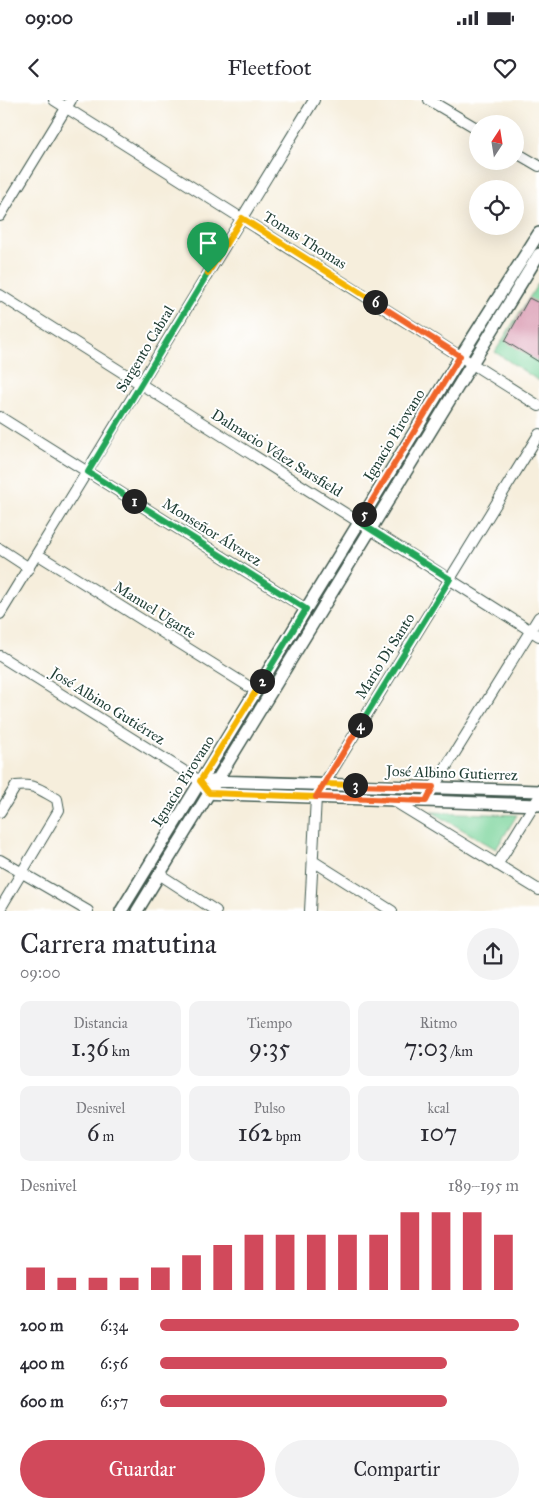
<!DOCTYPE html>
<html lang="es">
<head>
<meta charset="utf-8">
<style>
  :root { --surface:#fff; --page:#f2f2f3; --text:#2b2b33; --muted:#7c7c81; --accent:#d1495b }
  body { margin:0; font-family:"IM FELL Great Primer",serif; background:var(--page); color:var(--text); height:100vh; display:flex; flex-direction:column; font-size:19px; white-space:nowrap }
  * { box-sizing:border-box; margin:0 }
  p { font-size:16px; color:var(--muted) }
  .icon { flex:none; width:28px; height:28px; fill:none; stroke:currentColor; stroke-width:2; stroke-linecap:round; stroke-linejoin:round }
  .map { position:relative; height:811px; overflow:hidden }
  .sheet { display:flex; flex-direction:column; background:var(--surface); flex:1 }
  .sheet>* { flex:none }
  .needle { width:32px; rotate:12deg }
  .tools { position:absolute; left:469px; top:15px; display:grid; gap:10px }
  .tools a { display:grid; place-items:center; width:55px; height:55px; border-radius:50%; background:var(--surface); box-shadow:0 5px 20px #0002; font-size:25px }
  .pin { position:absolute; display:grid; place-items:center; width:42px; height:42px; color:#fff; margin:-51px -21px; border-radius:50% 50% 50% 0; rotate:-45deg; box-shadow:0 0 5px #0007 }
  .pin .icon { rotate:45deg }
  .km { position:absolute; width:25px; height:25px; margin:-12px; border-radius:50%; background:#222; color:#fff; font-size:14px; line-height:25px; text-align:center }
  .round { display:grid; place-items:center; flex:none; width:52px; height:52px; border-radius:26px; background:var(--page) }
  .head { display:flex; align-items:center; justify-content:space-between; height:85px; padding:0 20px }
  h1 { font-size:28px; font-weight:600; line-height:38px }
  .stats { display:grid; grid-template-columns:repeat(3,1fr); gap:8px; height:85px; padding:5px 20px }
  .stats div { display:grid; align-content:center; border-radius:10px; background:var(--page); text-align:center }
  .stats b { font-size:25px; font-weight:600 }
  .stats small { font-size:14px; font-weight:400 }
  .stats p { font-size:14px }
  .chart { height:140px; padding:10px 20px }
  .chart p { display:flex; justify-content:space-between }
  .chart svg { width:100%; height:90px; margin-top:5px; stroke:var(--accent); stroke-width:6 }
  .button { display:flex; gap:10px; margin-top:auto; padding:10px 20px }
  .button a { flex:1; height:58px; border-radius:30px; background:var(--accent); color:#fff; font-size:20px; font-weight:600; line-height:58px; text-align:center }
  .button a+a { background:var(--page); color:var(--text) }
  ul { padding:0 20px; list-style:none; font-size:16px }
  li { display:grid; grid-template-columns:80px 60px 1fr; align-items:center; height:38px }
  li i { height:12px; border-radius:6px; background:var(--accent) }
  .status { display:flex; justify-content:space-between; align-items:center; height:35px; padding:0 25px; background:var(--surface); direction:ltr }
  .status svg { height:14px; fill:currentColor }
  header { display:flex; justify-content:space-between; align-items:center; height:65px; padding:0 20px; background:var(--surface); font-size:22px; font-weight:600 }
  .map>svg:first-child { display:block }
  .green { fill:#7ad49b; stroke:#4c8868 }
  .building { fill:#d58da7 }
  .lines { fill:none; stroke-linecap:round; stroke-linejoin:round }
  .minor-casing { stroke:#3f584d; stroke-width:12 }
  .tertiary-casing { stroke:#3f584d; stroke-width:14 }
  .minor { stroke:#fff; stroke-width:10 }
  .tertiary { stroke:#fff; stroke-width:11 }
  .split-1-casing { stroke:#fff; stroke-width:10 }
  .split-2-casing { stroke:#fff; stroke-width:10 }
  .split-3-casing { stroke:#fff; stroke-width:10 }
  .split-4-casing { stroke:#fff; stroke-width:10 }
  .split-5-casing { stroke:#fff; stroke-width:10 }
  .split-6-casing { stroke:#fff; stroke-width:10 }
  .split-7-casing { stroke:#fff; stroke-width:10 }
  .split-1 { stroke:#22a559; stroke-width:6 }
  .split-2 { stroke:#22a559; stroke-width:6 }
  .split-3 { stroke:#f5b400; stroke-width:6 }
  .split-4 { stroke:#f0652b; stroke-width:6 }
  .split-5 { stroke:#22a559; stroke-width:6 }
  .split-6 { stroke:#f0652b; stroke-width:6 }
  .split-7 { stroke:#f5b400; stroke-width:6 }
  .labels { text-anchor:middle; dominant-baseline:central; stroke-width:4; stroke-linejoin:round; paint-order:stroke }
  .street-label { font-size:15px; fill:#1f3d34; stroke:#fff }
</style>
</head>
<body>
<div class="status"><b>09:00</b><svg viewBox="0 0 49 12"><path d="M0 12V9h3v3zM5 12V6h3v6zM10 12V3h3v9zM15 12V0h3v12zM26 1h20v11H26zM47 4h2v5h-2z"/></svg></div>
<header><svg class="icon" aria-label="back" viewBox="0 0 24 24"><path d="M15 5l-7 7 7 7"/></svg>Fleetfoot<svg class="icon" aria-label="heart" viewBox="0 0 24 24"><path d="M12 20l-8-8c-3-5 5-10 8-4 3-6 11-1 8 4z"/></svg></header>
<div class="map">
<svg width="539" height="811" viewBox="0 0 539 811">
  <rect width="100%" height="100%" fill="#fff"/>
  <filter id="ink" filterUnits="userSpaceOnUse"><feTurbulence type="fractalNoise" baseFrequency=".02" numOctaves="2"/><feDisplacementMap in="SourceGraphic" scale="10" xChannelSelector="R" yChannelSelector="G"/><feConvolveMatrix kernelMatrix="1 2 1 2 8 2 1 2 1" color-interpolation-filters="sRGB"/></filter>
  <filter id="wash" filterUnits="userSpaceOnUse"><feTurbulence type="fractalNoise" baseFrequency=".0096" numOctaves="4" result="noise"/><feDisplacementMap in="SourceGraphic" scale="20" xChannelSelector="R" yChannelSelector="G"/><feGaussianBlur stdDeviation="1.12" result="paint"/><feColorMatrix in="noise" values="0 0 0 0 0 0 0 0 0 0 0 0 0 0 0 0 0 1.4 0 .05"/><feComposite in="paint" operator="in"/></filter>
  <g filter="url(#wash)">
    <rect width="100%" height="100%" fill="#f6eedc"/>
    <path class="green" d="M539,182v99l-44,-29z
      M235,686l70,2 -2,4 -71,-2z
      M338,689l57,2 -2,4 -56,-2z
      M441,693l83,3 -3,4 -81,-3z
      M432,712l85,3 -21,34z"/>
    <g id="blocks">
      <path class="building" d="M529,198l10,5v59l-34,-21z"/>
    </g>
  </g>
  <g filter="url(#ink)">
    <use href="#blocks" fill-opacity="0" stroke="#3f584d" stroke-width="1"/>
    <g class="lines">
      <defs>
        <path id="minor" d="M54,0l485,306
          M429,0l49,29
          M515,52l24,14
          M0,116l71,-116
          M0,195l539,341
          M0,317l306,192
          M0,449l29,19
          M37,454l219,137
          M0,514l314,-514
          M0,556l200,125
          M392,700l147,90
          M425,701l114,-184
          M0,712l16,-26c18,-3 26,5 41,13l2,11 -59,99
          M0,760l88,51
          M313,761l79,50
          M497,765l42,-68
          M159,774l57,37
          M310,811l6,-114 223,-363"/>
        <path id="tertiary" d="M211,681l328,10
          M206,689l3,4 16,1 314,11
          M121,811l340,-555 78,-123
          M137,811l402,-657"/>
      </defs>
      <use href="#minor" class="minor-casing"/>
      <use href="#tertiary" class="tertiary-casing"/>
      <use href="#minor" class="minor"/>
      <use href="#tertiary" class="tertiary"/>
    </g>
  </g>
  <g class="lines" filter="url(#ink)">
    <defs>
      <path id="split-1" d="M134,401l-46,-29 120,-199"/>
      <path id="split-2" d="M134,401l172,108 -44,72"/>
      <path id="split-3" d="M262,581l-62,100 9,12 107,4 8,-13 31,1"/>
      <path id="split-4" d="M355,685l78,2 -7,14 -110,-4 44,-72"/>
      <path id="split-5" d="M360,625l90,-146 -91,-57 5,-8"/>
      <path id="split-6" d="M364,414l96,-158 -85,-54"/>
      <path id="split-7" d="M208,173l34,-55 133,84"/>
    </defs>
    <use href="#split-1" class="split-1-casing"/>
    <use href="#split-2" class="split-2-casing"/>
    <use href="#split-3" class="split-3-casing"/>
    <use href="#split-4" class="split-4-casing"/>
    <use href="#split-5" class="split-5-casing"/>
    <use href="#split-6" class="split-6-casing"/>
    <use href="#split-7" class="split-7-casing"/>
    <use href="#split-1" class="split-1"/>
    <use href="#split-2" class="split-2"/>
    <use href="#split-3" class="split-3"/>
    <use href="#split-4" class="split-4"/>
    <use href="#split-5" class="split-5"/>
    <use href="#split-6" class="split-6"/>
    <use href="#split-7" class="split-7"/>
  </g>
  <g class="labels">
    <g class="street-label">
      <text transform="translate(305 140) rotate(32)">Tomas Thomas</text>
      <text transform="translate(145 249) rotate(-59)">Sargento Cabral</text>
      <text transform="translate(394 335) rotate(-59)">Ignacio Pirovano</text>
      <text transform="translate(277 353) rotate(32)">Dalmacio Vélez Sarsfield</text>
      <text transform="translate(212 432) rotate(32)">Monseñor Álvarez</text>
      <text transform="translate(155 510) rotate(32)">Manuel Ugarte</text>
      <text transform="translate(385 556) rotate(-58)">Mario Di Santo</text>
      <text transform="translate(108 606) rotate(32)">José Albino Gutiérrez</text>
      <text transform="translate(452 673) rotate(2)">José Albino Gutierrez</text>
      <text transform="translate(183 681) rotate(-58)">Ignacio Pirovano</text>
    </g>
  </g>
</svg>
<div class="tools">
<a><svg class="needle" viewBox="-14 -14 28 28"><path d="M0-13l5 13h-10z" fill="#e53935"/><path d="M0 13l5-13h-10z" fill="#7c7c81"/></svg></a>
<a><svg class="icon" aria-label="locate" viewBox="0 0 24 24"><circle cx="12" cy="12" r="6"/><path d="M12 2v4M12 18v4M2 12h4M18 12h4"/></svg></a>
</div>
<div class="pin" style="left:208px;top:173px;background:#1e9e55"><svg class="icon" aria-label="arrive" viewBox="0 0 24 24"><path d="M6 21V4h12l-3 4 3 4H6"/></svg></div>
<b class="km" style="left:134px;top:401px">1</b>
<b class="km" style="left:262px;top:581px">2</b>
<b class="km" style="left:355px;top:685px">3</b>
<b class="km" style="left:360px;top:625px">4</b>
<b class="km" style="left:364px;top:414px">5</b>
<b class="km" style="left:375px;top:202px">6</b>
</div>
<section class="sheet">
<div class="head"><div><h1>Carrera matutina</h1><p>09:00</p></div><a class="round"><svg class="icon" aria-label="share" viewBox="0 0 24 24"><path d="M12 15V3M7 8l5-5 5 5M5 13v7h14v-7"/></svg></a></div>
<div class="stats">
<div><p>Distancia</p><b>1.36<small> km</small></b></div>
<div><p>Tiempo</p><b>9:35</b></div>
<div><p>Ritmo</p><b>7:03<small> /km</small></b></div>
</div>
<div class="stats">
<div><p>Desnivel</p><b>6<small> m</small></b></div>
<div><p>Pulso</p><b>162<small> bpm</small></b></div>
<div><p>kcal</p><b>107</b></div>
</div>
<div class="chart"><p><span>Desnivel</span>189–195 m</p>
<svg viewBox="0 0 160 44" preserveAspectRatio="none"><path d="M5 44V33M15 44V38M25 44V38M35 44V38M45 44V33M55 44V27M65 44V22M75 44V17M85 44V17M95 44V17M105 44V17M115 44V17M125 44V6M135 44V6M145 44V6M155 44V17"/></svg>
</div>
<ul>
<li><b>200 m</b>6:34<i style="width:100%"></i></li>
<li><b>400 m</b>6:56<i style="width:80%"></i></li>
<li><b>600 m</b>6:57<i style="width:80%"></i></li>
</ul>
<div class="button"><a>Guardar</a><a>Compartir</a></div>
</section>
</body>
</html>
